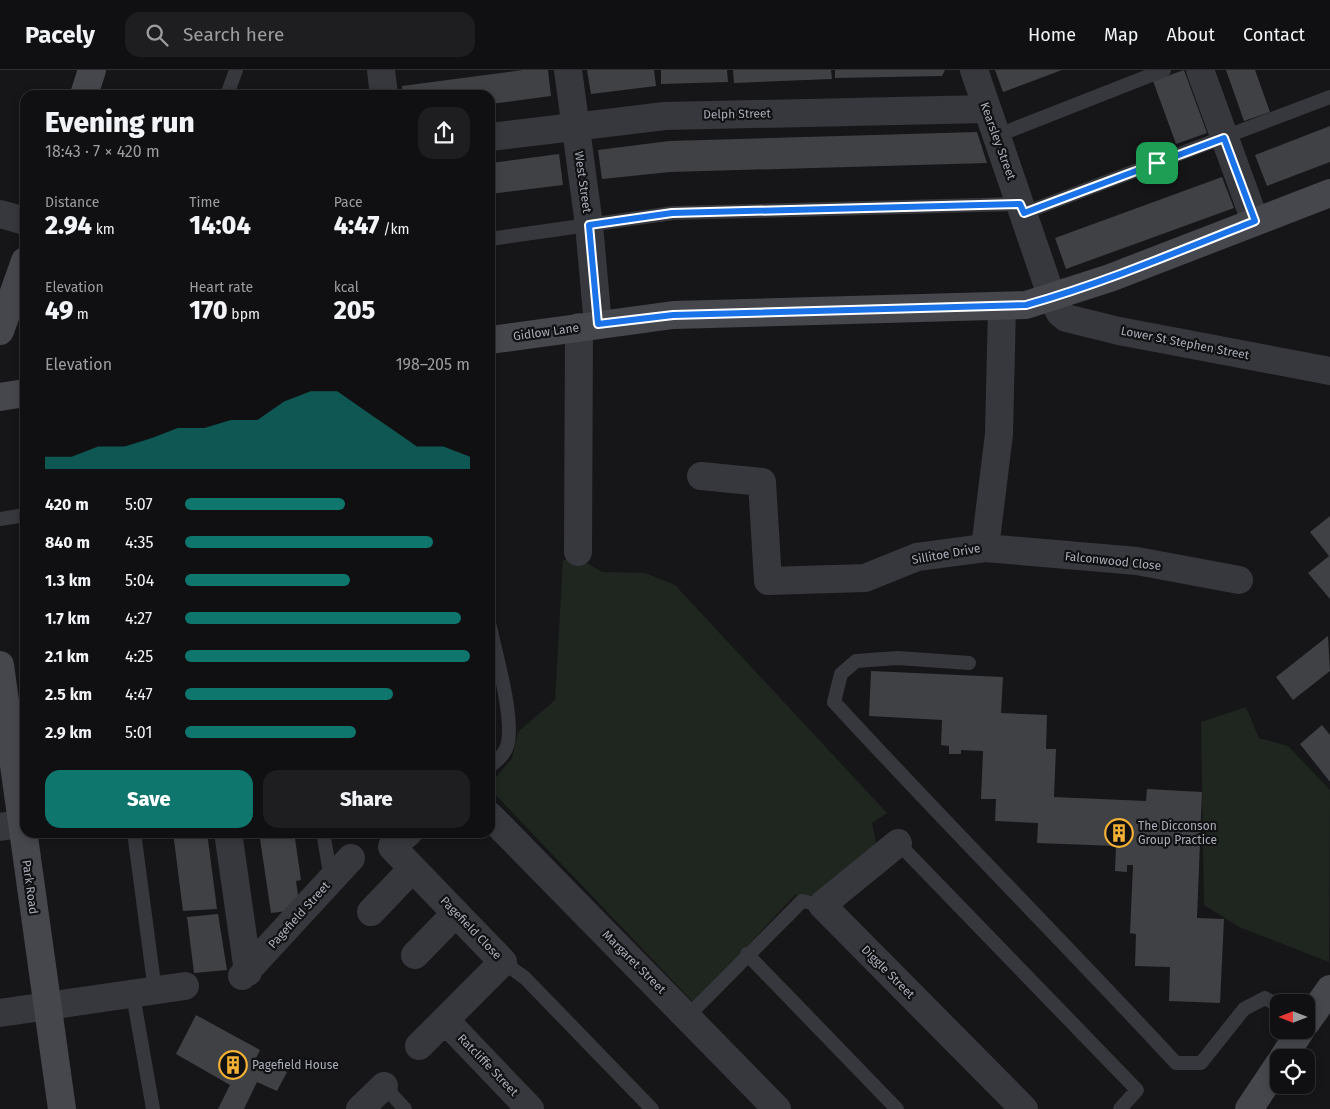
<!DOCTYPE html>
<html lang="en">
<head>
<meta charset="utf-8">
<style>
  :root { --surface:#101012; --page:#1e1e20; --text:#f1f3f6; --muted:#9c9d9f; --line:#303032; --accent:#0f766e }
  body { margin:0; font-family:"Fira Sans",sans-serif; background:var(--page); color:var(--text); height:100vh; display:flex; flex-direction:column; font-size:19px; white-space:nowrap }
  * { box-sizing:border-box; margin:0 }
  p { font-size:16px; color:var(--muted) }
  .icon { flex:none; width:28px; height:28px; fill:none; stroke:currentColor; stroke-width:2; stroke-linecap:round; stroke-linejoin:round }
  .map { position:relative; flex:1; overflow:hidden }
  .side { position:absolute; left:20px; top:20px; width:475px; height:748px; display:flex; flex-direction:column; background:var(--surface); border-radius:15px; box-shadow:0 2px 8px #0003,0 0 0 1px var(--line) }
  .side>* { flex:none }
  .needle { width:32px; rotate:270deg }
  .controls { position:absolute; left:1270px; top:924px; display:grid; gap:10px }
  .controls a { display:grid; place-items:center; width:45px; height:45px; border-radius:10px; background:var(--surface); box-shadow:0 2px 8px #0003,0 0 0 1px var(--line); font-size:25px }
  .pin { position:absolute; display:grid; place-items:center; width:42px; height:42px; color:#fff; margin:-21px; border-radius:10px; box-shadow:0 2px 8px #0006 }
  .round { display:grid; place-items:center; flex:none; width:52px; height:52px; border-radius:15px; background:var(--page) }
  .head { display:flex; align-items:center; justify-content:space-between; height:85px; padding:0 25px }
  h1 { font-size:28px; font-weight:800; line-height:38px }
  .figures { display:grid; grid-template-columns:repeat(3,1fr); gap:8px; height:85px; padding:5px 25px }
  .figures div { display:grid; align-content:center }
  .figures b { font-size:25px; font-weight:800 }
  .figures small { font-size:14px; font-weight:400 }
  .figures p { font-size:14px }
  .chart { height:140px; padding:10px 25px }
  .chart p { display:flex; justify-content:space-between }
  .chart svg { width:100%; height:90px; margin-top:5px; fill:var(--accent); opacity:.7 }
  .primary-button { display:flex; gap:10px; margin-top:auto; padding:10px 25px }
  .primary-button a { flex:1; height:58px; border-radius:15px; background:var(--accent); color:#fff; font-size:20px; font-weight:800; line-height:58px; text-align:center }
  .primary-button a+a { background:var(--page); color:var(--text) }
  ul { padding:0 25px; list-style:none; font-size:16px }
  li { display:grid; grid-template-columns:80px 60px 1fr; align-items:center; height:38px }
  li i { height:12px; border-radius:6px; background:var(--accent) }
  header { display:flex; align-items:center; gap:30px; box-sizing:border-box; height:70px; padding:0 25px; background:var(--surface); border-bottom:1px solid var(--line) }
  header strong { font-size:24px }
  nav { display:flex; gap:28px; margin-inline-start:auto; font-size:18px }
  .search { width:350px; height:45px; background:var(--page); display:flex; align-items:center; gap:12px; box-sizing:border-box; padding:0 18px; border-radius:15px; color:var(--muted); font-size:19px }
  .map>svg:first-child { display:block }
  .green { fill:#1e261f }
  .building { fill:#404145 }
  .lines { fill:none; stroke-linecap:round; stroke-linejoin:round }
  .lane { stroke:#37383d; stroke-width:14 }
  .street { stroke:#37383d; stroke-width:28 }
  .secondary { stroke:#45474d; stroke-width:28 }
  .route-casing { stroke:#fff; stroke-width:10 }
  .route { stroke:#1a73e8; stroke-width:6 }
  .labels { text-anchor:middle; dominant-baseline:central; stroke-width:4.5; stroke-linejoin:round; paint-order:stroke }
  .street-label { font-size:12px; fill:#a8adb8; stroke:#111113 }
  .poi-label { font-size:12px; fill:#a8adb8; stroke:#111113; text-anchor:start }
</style>
</head>
<body>
<header>
<strong>Pacely</strong>
<div class="search"><svg class="icon" aria-label="search" viewBox="0 0 24 24"><circle cx="10" cy="10" r="6"/><path d="M15 15l6 6"/></svg>Search here</div>
<nav><a>Home</a><a>Map</a><a>About</a><a>Contact</a></nav>
</header>
<div class="map">
<svg width="1330" height="1039" viewBox="0 0 1330 1039">
  <rect width="100%" height="100%" fill="#161618"/>
  <path class="green" d="M563,490h19l20,12 43,1 30,12 212,228 -15,10 5,25 -58,47h-24l-101,108 -204,-214v-5l22,-26 6,-26 37,-32z
    M1246,637l13,31 29,8 42,44 -1,172 -90,-35 -35,-22 -3,-183z"/>
  <path class="building" d="M523,0h25l3,26 -61,8v-9h-87l-1,-9z
    M587,0h67l2,16 -65,8z
    M661,0h66l1,12 -67,2z
    M733,0h98l1,9 -98,4z
    M835,0h110l-3,6 -107,2z
    M995,0h67l-59,22z
    M1184,0l23,63 -31,11 -23,-63z
    M1226,0h29l15,42 -26,9z
    M364,20v5h-31v-1z
    M1330,56v36l-63,24 -12,-31z
    M977,62l10,31 -317,9 -68,7 -4,-29 71,-9z
    M559,84l4,31 -73,9v-31z
    M1222,107l12,31 -168,61 -11,-31z
    M1330,446v83l-22,-26 21,-17 -19,-24z
    M1328,566l2,35 -37,29 -17,-23z
    M871,601l132,6 -2,36 46,2 -1,34h10l-2,48 92,4 1,-12 55,3 -5,126 27,1 -4,84 -51,-2 1,-34 -35,-1 1,-32 -6,-1 3,-68h-6v7l-12,-1 1,-25 -79,-3 1,-20 -43,-2 1,-22h-15l2,-48 -22,-1v4h-12v-8l-8,-1 1,-25 -73,-4z
    M1322,655l8,10v47l-30,-38z
    M173,762h34l10,77 -34,2z
    M259,762h35l7,48 -5,1 3,21 -11,9 -17,2z
    M218,844l9,56 -33,3 -7,-56z
    M196,945l64,35 -4,8 31,14 -10,19 -20,-9 -13,27h-26l12,-24 -54,-31z"/>
  <g class="lines">
    <path class="lane" d="M227,25l9,-25
      M996,66l168,-66
      M1024,143l306,-116
      M490,169l183,-26 348,-9
      M0,449l25,-4
      M490,557c6,28 25,93 17,119 -2,8 -11,16 -17,20
      M969,593l-71,-5 -42,3 -15,13 -7,28c112,122 229,239 342,361h25l43,-54 21,-11 14,8
      M134,762l21,159
      M323,762l8,47
      M898,773l239,247 -17,19
      M747,884l150,155
      M503,892l22,16 127,131
      M133,925l20,114
      M688,946l114,-115 20,4
      M384,1016l21,23"/>
    <path class="street" d="M381,0l3,25
      M568,0l21,155 9,100
      M974,0l78,228 8,15 6,5 53,13 211,40
      M1200,0l55,151
      M490,67l175,-21 321,-7
      M0,144l25,7
      M701,406l61,6 6,99 97,-3 52,-21 68,-9 14,-114 3,-128
      M985,478l152,13 102,19
      M578,482l1,-225
      M490,746l287,293
      M0,757l20,-3
      M228,762l20,140
      M409,762l-17,15 111,115 -84,84
      M898,773l-76,62 202,204
      M371,842l41,-43
      M415,885l41,-42
      M242,906l109,-118
      M0,943l185,-27
      M446,951l84,88
      M360,1039l24,-23"/>
    <path class="secondary" d="M84,25l8,-25
      M0,261l25,-70
      M490,270l183,-25 353,-10 84,-27 220,-85
      M0,327l25,-4
      M0,595l62,444
      M1306,953l24,-34
      M1283,988l18,-28
      M1249,1039l30,-45"/>
  </g>
  <g class="lines">
    <defs>
      <path id="route" d="M1224,68l31,83c-76,30 -151,62 -229,84l-353,10 -75,9 -9,-99 83,-12 348,-9 4,9z"/>
    </defs>
    <use href="#route" class="route-casing"/>
    <use href="#route" class="route"/>
  </g>
  <defs>
    <symbol id="building-ring" viewBox="-11 -11 22 22"><circle r="9.5" fill="#111113" stroke="#f2b134" stroke-width="1.5"/><path d="M-4-6H4V6H1V3H-1V6H-4ZM-2.5-4.3h1.7v1.8h-1.7ZM.8-4.3h1.7v1.8H.8ZM-2.5-1h1.7V.8h-1.7ZM.8-1h1.7V.8H.8Z" fill="#f2b134"/></symbol>
  </defs>
  <g fill-rule="evenodd">
    <use href="#building-ring" x="1103" y="747" width="32" height="32"/>
    <use href="#building-ring" x="217" y="979" width="32" height="32"/>
  </g>
  <g class="labels">
    <g class="street-label">
      <text transform="translate(737 44) rotate(-1)">Delph Street</text>
      <text transform="translate(998 71) rotate(70)">Kearsley Street</text>
      <text transform="translate(583 112) rotate(82)">West Street</text>
      <text transform="translate(546 262) rotate(-8)">Gidlow Lane</text>
      <text transform="translate(1185 273) rotate(11)">Lower St Stephen Street</text>
      <text transform="translate(946 484) rotate(-10)">Sillitoe Drive</text>
      <text transform="translate(1113 491) rotate(6)">Falconwood Close</text>
      <text transform="translate(30 817) rotate(82)">Park Road</text>
      <text transform="translate(299 845) rotate(-48)">Pagefield Street</text>
      <text transform="translate(471 858) rotate(46)">Pagefield Close</text>
      <text transform="translate(634 892) rotate(45)">Margaret Street</text>
      <text transform="translate(888 902) rotate(45)">Diggle Street</text>
      <text transform="translate(488 995) rotate(46)">Ratcliffe Street</text>
    </g>
    <g class="poi-label">
      <text x="1138" y="756">The Dicconson<tspan x="1138" dy="14">Group Practice</tspan></text>
      <text x="252" y="995">Pagefield House</text>
    </g>
  </g>
</svg>
<div class="controls">
<a><svg class="needle" viewBox="-14 -14 28 28"><path d="M0-13l5 13h-10z" fill="#e53935"/><path d="M0 13l5-13h-10z" fill="#9c9d9f"/></svg></a>
<a><svg class="icon" aria-label="locate" viewBox="0 0 24 24"><circle cx="12" cy="12" r="6"/><path d="M12 2v4M12 18v4M2 12h4M18 12h4"/></svg></a>
</div>
<div class="pin" style="left:1157px;top:93px;background:#1e9e55"><svg class="icon" aria-label="arrive" viewBox="0 0 24 24"><path d="M6 21V4h12l-3 4 3 4H6"/></svg></div>
<section class="side">
<div class="head"><div><h1>Evening run</h1><p>18:43 · 7 × 420 m</p></div><a class="round"><svg class="icon" aria-label="share" viewBox="0 0 24 24"><path d="M12 15V3M7 8l5-5 5 5M5 13v7h14v-7"/></svg></a></div>
<div class="figures">
<div><p>Distance</p><b>2.94<small> km</small></b></div>
<div><p>Time</p><b>14:04</b></div>
<div><p>Pace</p><b>4:47<small> /km</small></b></div>
</div>
<div class="figures">
<div><p>Elevation</p><b>49<small> m</small></b></div>
<div><p>Heart rate</p><b>170<small> bpm</small></b></div>
<div><p>kcal</p><b>205</b></div>
</div>
<div class="chart"><p><span>Elevation</span>198–205 m</p>
<svg viewBox="0 0 160 44" preserveAspectRatio="none"><path d="M0 44V38L10 38L20 33L30 33L40 29L50 24L60 24L70 20L80 20L90 11L100 6L110 6L120 15L130 24L140 33L150 33L160 38V44z"/></svg>
</div>
<ul>
<li><b>420 m</b>5:07<i style="width:56%"></i></li>
<li><b>840 m</b>4:35<i style="width:87%"></i></li>
<li><b>1.3 km</b>5:04<i style="width:58%"></i></li>
<li><b>1.7 km</b>4:27<i style="width:97%"></i></li>
<li><b>2.1 km</b>4:25<i style="width:100%"></i></li>
<li><b>2.5 km</b>4:47<i style="width:73%"></i></li>
<li><b>2.9 km</b>5:01<i style="width:60%"></i></li>
</ul>
<div class="primary-button"><a>Save</a><a>Share</a></div>
</section>
</div>
</body>
</html>
